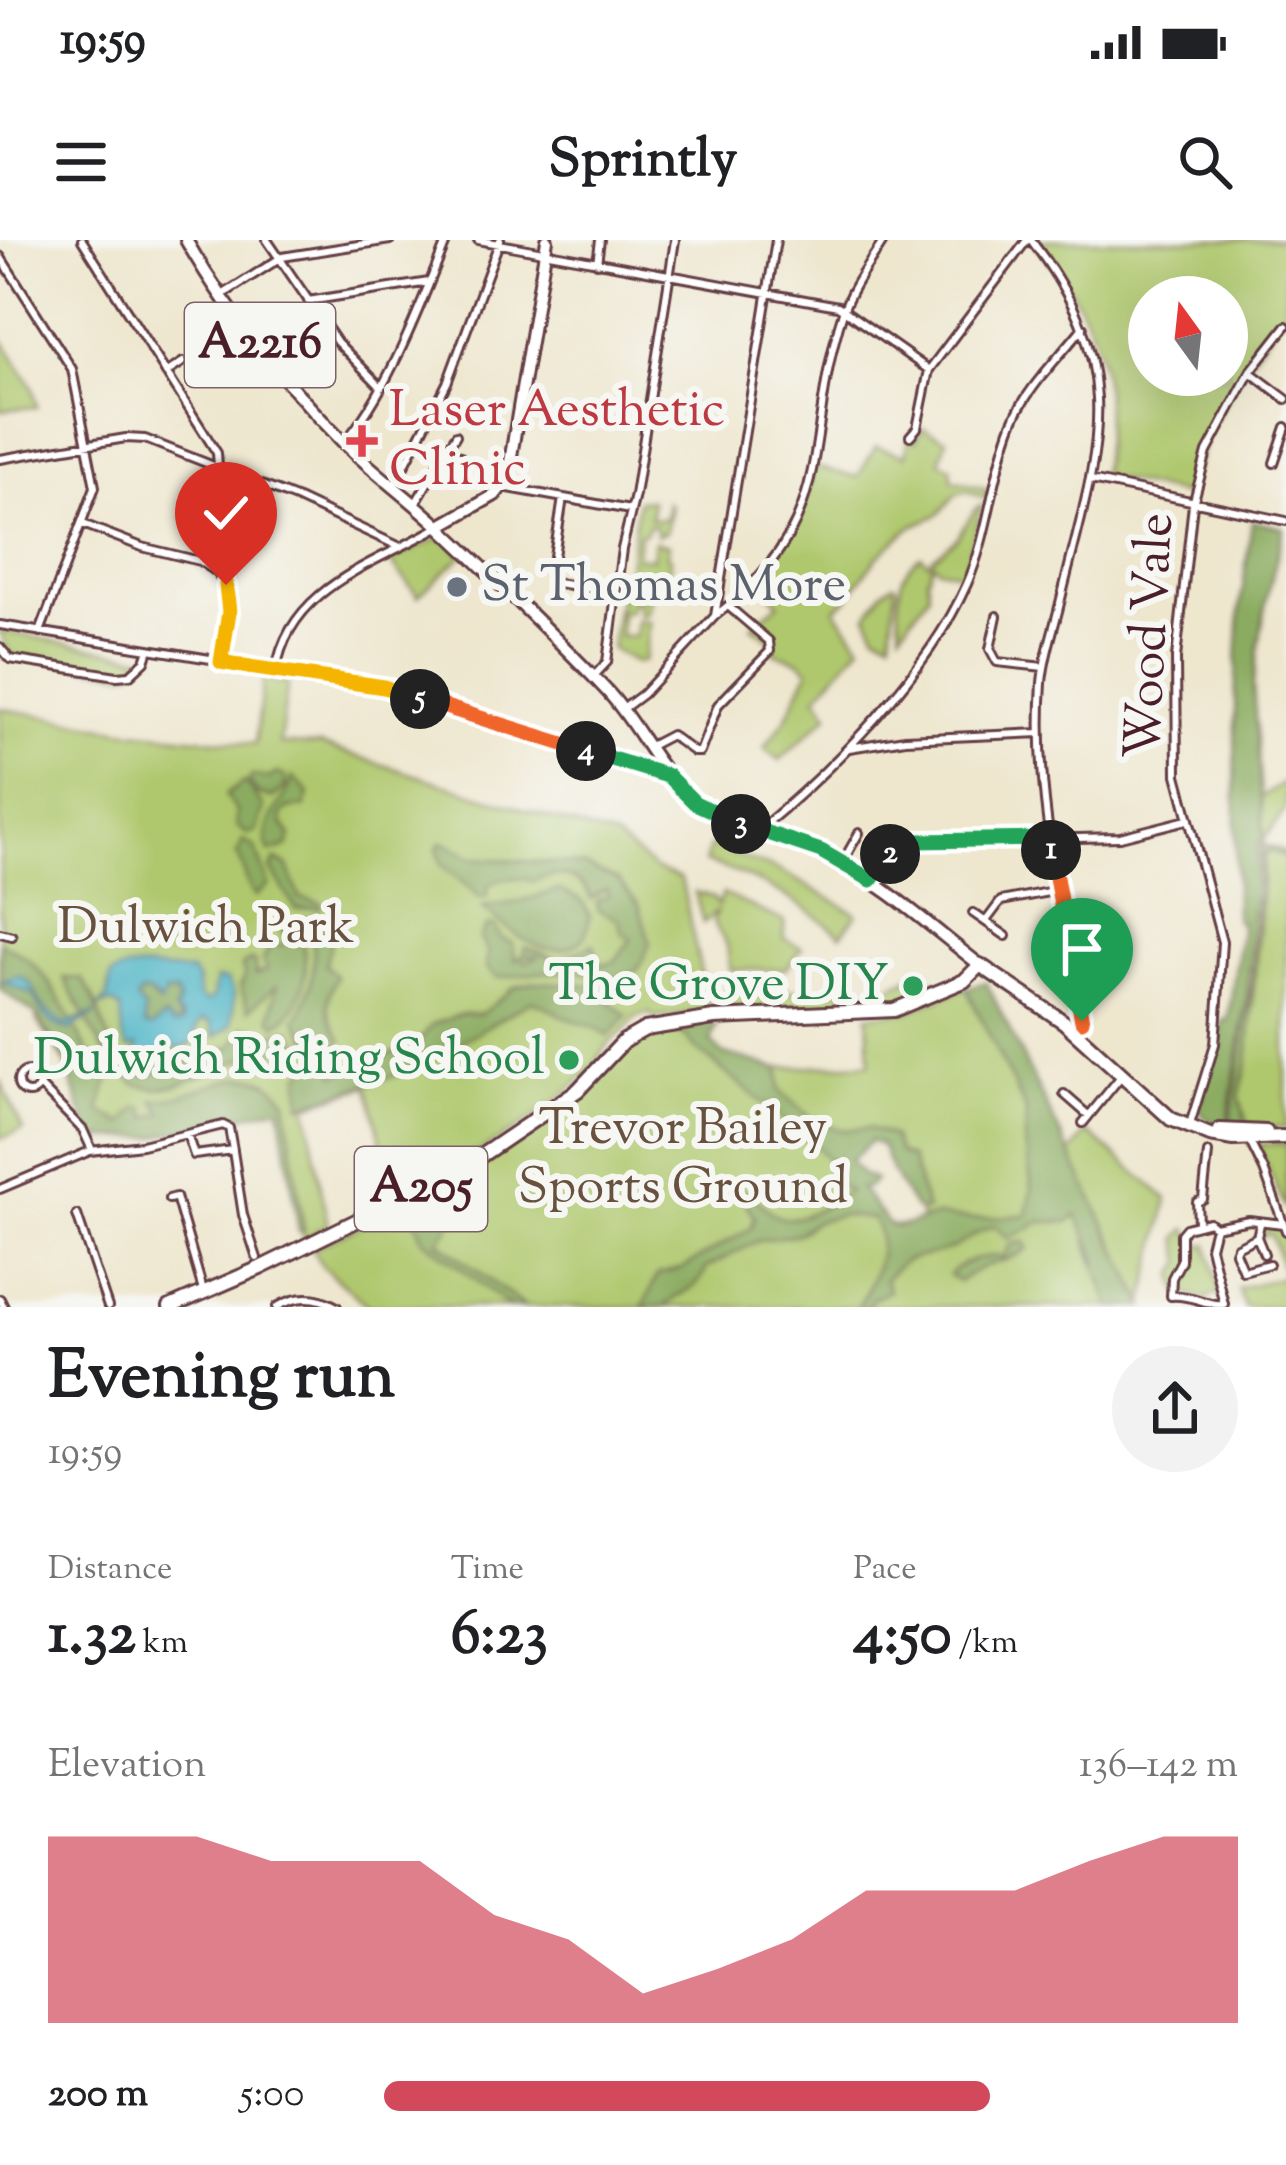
<!DOCTYPE html>
<html lang="en">
<head>
<meta charset="utf-8">
<style>
  :root { --surface:#fff; --page:#f2f2f2; --text:#202124; --muted:#757577; --accent:#d1495b }
  body { margin:0; font-family:"Sorts Mill Goudy",serif; background:var(--page); color:var(--text); height:100vh; display:flex; flex-direction:column; font-size:45px; white-space:nowrap }
  * { box-sizing:border-box; margin:0 }
  p { font-size:39px; color:var(--muted) }
  .icon { flex:none; width:66px; height:66px; fill:none; stroke:currentColor; stroke-width:2; stroke-linecap:round; stroke-linejoin:round }
  .map { position:relative; height:1067px; overflow:hidden }
  .drawer { display:flex; flex-direction:column; background:var(--surface); flex:1 }
  .drawer>* { flex:none }
  .needle { width:78px; rotate:345deg }
  .tools { position:absolute; left:1128px; top:36px; display:grid; gap:24px }
  .tools a { display:grid; place-items:center; width:120px; height:120px; border-radius:50%; background:var(--surface); box-shadow:0 12px 48px #0002; font-size:60px }
  .pin { position:absolute; display:grid; place-items:center; width:102px; height:102px; color:#fff; margin:-123px -51px; border-radius:50% 50% 50% 0; rotate:-45deg; box-shadow:0 0 12px #0007 }
  .pin .icon { rotate:45deg }
  .km { position:absolute; width:60px; height:60px; margin:-30px; border-radius:50%; background:#222; color:#fff; font-size:33px; line-height:60px; text-align:center }
  .round { display:grid; place-items:center; flex:none; width:126px; height:126px; border-radius:63px; background:var(--page) }
  .overview { display:flex; align-items:center; justify-content:space-between; height:204px; padding:0 48px }
  h1 { font-size:66px; font-weight:700; line-height:90px }
  .stats { display:grid; grid-template-columns:repeat(3,1fr); gap:18px; height:204px; padding:12px 48px }
  .stats div { display:grid; align-content:center }
  .stats b { font-size:60px; font-weight:700 }
  .stats small { font-size:33px; font-weight:400 }
  .stats p { font-size:33px }
  .chart { height:336px; padding:24px 48px }
  .chart p { display:flex; justify-content:space-between }
  .chart svg { width:100%; height:216px; margin-top:12px; fill:var(--accent); opacity:.7 }
  ul { padding:0 48px; list-style:none; font-size:39px }
  li { display:grid; grid-template-columns:192px 144px 1fr; align-items:center; height:90px }
  li i { height:30px; border-radius:15px; background:var(--accent) }
  .status { display:flex; justify-content:space-between; align-items:center; height:84px; padding:0 60px; background:var(--surface); direction:ltr }
  .status svg { height:33px; fill:currentColor }
  header { display:flex; justify-content:space-between; align-items:center; height:156px; padding:0 48px; background:var(--surface); font-size:54px; font-weight:700 }
  .map>svg:first-child { display:block }
  .green { fill:#afc86d; stroke:#7c744c; stroke-width:3; fill-rule:evenodd }
  .forest { fill:#8bac60; stroke:#6a6646; stroke-width:3 }
  .water { fill:#49b4c6; stroke:#4a6a78; stroke-width:3; fill-rule:evenodd }
  .lines { fill:none; stroke-linecap:round; stroke-linejoin:round }
  .minor-casing { stroke:#633d43; stroke-width:12 }
  .major-casing { stroke:#633d43; stroke-width:16 }
  .highway-casing { stroke:#633d43; stroke-width:18 }
  .minor { stroke:#fff; stroke-width:6 }
  .major { stroke:#fff; stroke-width:10 }
  .highway { stroke:#fff; stroke-width:12 }
  .split-1-casing { stroke:#fff; stroke-width:24 }
  .split-2-casing { stroke:#fff; stroke-width:24 }
  .split-3-casing { stroke:#fff; stroke-width:24 }
  .split-4-casing { stroke:#fff; stroke-width:24 }
  .split-5-casing { stroke:#fff; stroke-width:24 }
  .split-6-casing { stroke:#fff; stroke-width:24 }
  .split-7-casing { stroke:#fff; stroke-width:24 }
  .split-1 { stroke:#f0652b; stroke-width:15 }
  .split-2 { stroke:#22a559; stroke-width:15 }
  .split-3 { stroke:#22a559; stroke-width:15 }
  .split-4 { stroke:#22a559; stroke-width:15 }
  .split-5 { stroke:#f0652b; stroke-width:15 }
  .split-6 { stroke:#f5b400; stroke-width:15 }
  .split-7 { stroke:#f5b400; stroke-width:15 }
  .health-dot { fill:#e0444e; stroke:#f6f6f2; stroke-width:4.5 }
  .worship-dot { fill:#6b7280; stroke:#f6f6f2; stroke-width:4.5 }
  .leisure-dot { fill:#2e9e5b; stroke:#f6f6f2; stroke-width:4.5 }
  .labels { text-anchor:middle; dominant-baseline:central; stroke-width:12; stroke-linejoin:round; paint-order:stroke }
  .shield { fill:#f6f6f2; stroke:#7e6067; stroke-width:3 }
  .shield-label { font-size:48px; font-weight:bold; fill:#4a1f2b }
  .health-label { font-size:51px; fill:#be3a42; stroke:#f6f6f2; text-anchor:start }
  .worship-label { font-size:51px; fill:#5b616d; stroke:#f6f6f2; text-anchor:start }
  .street-label { font-size:51px; fill:#4a1f2b; stroke:#f6f6f2 }
  .park-label { font-size:51px; fill:#68523f; stroke:#f6f6f2 }
  .leisure-label { font-size:51px; fill:#27864d; stroke:#f6f6f2; text-anchor:end }
</style>
</head>
<body>
<div class="status"><b>19:59</b><svg viewBox="0 0 49 12"><path d="M0 12V9h3v3zM5 12V6h3v6zM10 12V3h3v9zM15 12V0h3v12zM26 1h20v11H26zM47 4h2v5h-2z"/></svg></div>
<header><svg class="icon" aria-label="menu" viewBox="0 0 24 24"><path d="M4 6h16M4 12h16M4 18h16"/></svg>Sprintly<svg class="icon" aria-label="search" viewBox="0 0 24 24"><circle cx="10" cy="10" r="6"/><path d="M15 15l6 6"/></svg></header>
<div class="map">
<svg width="1286" height="1067" viewBox="0 0 1286 1067">
  <rect width="100%" height="100%" fill="#f6f6f2"/>
  <filter id="ink" filterUnits="userSpaceOnUse"><feTurbulence type="fractalNoise" baseFrequency=".00833" numOctaves="2"/><feDisplacementMap in="SourceGraphic" scale="24" xChannelSelector="R" yChannelSelector="G"/><feConvolveMatrix kernelMatrix="1 2 1 2 8 2 1 2 1" color-interpolation-filters="sRGB"/></filter>
  <filter id="wash" filterUnits="userSpaceOnUse"><feTurbulence type="fractalNoise" baseFrequency=".004" numOctaves="4" result="noise"/><feDisplacementMap in="SourceGraphic" scale="48" xChannelSelector="R" yChannelSelector="G"/><feGaussianBlur stdDeviation="2.7" result="paint"/><feColorMatrix in="noise" values="0 0 0 0 0 0 0 0 0 0 0 0 0 0 0 0 0 1.4 0 .05"/><feComposite in="paint" operator="in"/></filter>
  <g filter="url(#wash)">
    <rect width="100%" height="100%" fill="#eee6cd"/>
    <path class="green" d="M1034,0h252v69l-45,64 -32,56 -22,66 -86,-19c14,-109 0,-151 -67,-236zM1149,57h78v78h-78z
      M0,96l33,52 4,19 -37,3z
      M923,188l24,11 -7,23 11,5 1,13 35,9 -1,10 -19,-8 -11,3 -18,21 -26,11 -35,31 -30,42 -12,10 26,36 -44,51 12,18 -49,46 -16,-12 22,-29 23,-49 -9,-9 -25,-8 -3,-12 -20,-15 27,-23 -18,-18 -1,-9 39,-60 16,-49 43,10 18,-31 30,10 3,-20 7,5z
      M638,260h13v19h15l1,-17 4,4 -5,26 -9,3 -2,-9 -6,-1 -4,8 -6,1 -2,23 16,1 1,-16 15,3 -2,12 4,1 -4,25 -9,-6 -30,-6z
      M982,266l-18,68 -26,-6 -7,-9 25,-20 21,-32z
      M441,297l22,18 -45,41 -28,-35z
      M921,316l11,9 -5,13 2,16 -28,37c-4,-27 -6,-60 20,-75z
      M623,337l10,2 -1,18h16l2,-16 3,1 -6,32 -8,1 -1,-12 -5,-1 -4,9 -8,1 -1,24h15l2,-16 13,2 -6,39 -9,2 -24,-15z
      M893,344l3,1 -5,54 -14,-6 -10,-18 16,-24z
      M0,391l144,26 -11,14 -8,2 -115,-18z
      M264,435l6,7 11,1 7,-4 -8,65 40,1 295,93 41,32 25,9 28,132 -54,7 -6,-5 -14,5c-5,11 -17,16 -26,26 -8,10 -14,21 -23,30 -50,51 -129,92 -192,121l-26,-109 -61,19 21,122 -8,1 -16,13 -22,-136 -129,32 -62,2 -26,-77 -29,-43 2,-3 -38,-27v-281l122,22 133,14z
      M1286,542v27l-22,31 -4,-42z
      M1262,604l24,10v274l-56,-4 22,-141z
      M710,606l71,25 76,43 -16,21c-43,-35 -83,-57 -136,-73z
      M695,652l18,5 5,8 5,-11 62,28 -2,16 19,10 -16,21 -56,1 -3,-25 -14,-23 3,-10 -13,11z
      M919,732l20,12 -35,16 -19,3 -5,-11z
      M966,748l157,319h-754l-47,-41 -10,-17 155,-75 115,-81 55,-53 44,-14 137,113 39,60 32,27 33,-2 -2,-15 -33,-74 -14,-3 -26,13 -73,-54 5,-23 91,-5 -2,-48 40,-4z
      M805,750h55l1,15 -144,10 -3,-20z
      M0,840l23,50 -23,9z
      M1087,892l81,67 -24,104 -74,-149z
      M1261,904h25v66l-27,-63z
      M1264,986h17l5,11 -1,70h-41l-6,-19 42,-10 4,-5 -13,-39 -10,2z
      M1187,989l12,16h9l12,51 -9,-1 -3,5 -29,-8 -4,-17 8,-13 -5,-24z"/>
    <path class="forest" d="M1252,281l32,7 -19,78 -12,78 11,156 -6,3 -11,154 -20,127 -20,-4 -9,-10 22,-67 3,-23h5l13,-90 -1,-9h-4l-1,-225 5,-87z
      M277,533l9,4 -1,11 -13,10 -14,-4 -9,-12 3,-6 17,2z
      M293,537l16,16 -4,14 -16,1 -7,6v9l9,13 -3,10 -18,6c-15,-27 18,-51 23,-75z
      M244,542l20,25 -8,25 -9,2 -10,-8v-14l-11,-17z
      M243,601l12,7 14,37 -13,11c-14,-13 -8,-28 -19,-41z
      M442,602l32,16 109,7 35,15 21,25 11,38 -11,25 -11,9 -14,2 -27,-6 -41,-1 -48,6 -12,-10 2,-15 -8,-15 7,-12h7l8,13 11,4 2,17 6,-3 5,5 11,-5 -14,-2 2,-8 35,13 33,-16 8,21 13,-3 17,-23 -9,-6 -4,-14 -20,-9 -1,-9 11,-5 -2,-7 -15,10c-10,-26 -34,-28 -57,-18 -14,-4 -35,-5 -46,6v8l-7,3 -39,-33 -5,-17z
      M1262,604l18,6 6,8 -15,-7 -7,4 -16,207 -9,34 8,29 -17,-1 22,-141z
      M275,620l12,5 13,33 21,5v5l-25,1 -25,-40z
      M559,650l22,10 9,16 -5,20c-31,35 -78,-6 -103,-29l32,-4z
      M315,675h7l-1,14 10,14 -6,22 12,11c-14,27 -11,38 5,64l-4,6 -29,-4 -13,-23c13,-20 20,-48 17,-71 -2,-10 -7,-19 -7,-30z
      M289,682c28,24 19,86 -13,103l-5,-7 5,-32 -27,24 -9,-24 5,-9 -3,-11 9,-6 4,2v13l12,-5 -4,-10 9,-19 8,5 7,-4 -6,-13z
      M0,703c61,24 70,93 108,138l-8,30 23,13 15,-17 7,1 2,10 16,-5 -9,-13c46,0 101,-52 132,1l18,130 -5,1 -19,-125 -127,30 -62,2 -26,-77 -27,-46 -38,-27z
      M64,738l18,1c23,29 22,84 64,97l86,-30 12,-19 30,6 15,-4 12,15 -7,5 -38,4 -78,32 -22,4 -21,-5 -26,-23z
      M535,742l56,3 36,31 -19,20c-16,-12 -20,-10 -38,-17 -15,-5 -22,-14 -39,-18l-119,69 -111,35 -1,-29 12,-15 16,-4 8,18 79,-30 18,-21 29,-10h19l34,-27z
      M986,742l159,325h-34l-25,-68 14,25 -23,-49 -9,7h-28l-32,17 -13,-13c-18,4 -26,14 -43,22 -30,14 -43,0 -67,32l4,11 -16,7 -6,9h-9c14,-25 32,-61 15,-88l-32,-4 -28,7 -15,12 -40,7 -52,27c-5,22 -29,24 -41,39h-22l15,-33 23,-5 70,-41 4,-11 -13,-20 1,-7c12,7 21,18 32,25 20,13 56,-14 74,-24l-11,-7 -3,-16 -17,-20 -124,-101c-20,-28 -20,-7 -44,-13l67,-10 -6,17 10,12 58,16 1,22 35,30 28,9 26,-2 23,8 7,17 12,5 16,52 -9,1c-13,-13 -31,-47 -36,-65l-11,-5 -21,20 13,14 12,5 -6,7 -9,1 29,37 9,2 38,-11 35,3 56,-4 5,-26 -7,-46 1,-33 -60,-122z
      M148,752l10,11 10,-11 9,3 2,7 -4,8 7,13 -8,3 -9,-9 -12,10h-7l-4,-7 2,-11 -8,-10 3,-5z
      M454,945l4,26 -19,31 86,65h-15l-87,-68 -11,-26 5,-9z
      M1025,1002l3,6c-24,18 -45,12 -69,34l-10,-7c9,-13 39,-21 54,-18l8,-13z"/>
    <path class="water" d="M147,728l45,4 6,9 1,16 7,5 7,-4 3,-19 11,1 7,13 -2,32 -17,12 -4,-14 -9,-3c-12,13 1,24 -26,29l-8,-6 -9,21h-20l-4,-6 2,-12 -9,3 -5,-11 -2,-29 -9,-6 -13,4 8,-9 4,-22 13,-6zM142,752l10,2 8,10 5,-11h10l4,8 -4,10 7,7v5l-8,2 -9,-8 -12,10 -8,-1 -1,-17 -8,-9z
      M19,736c16,7 15,17 23,30 4,6 15,13 22,19l32,-12 -26,17c-16,-1 -33,-20 -35,-35l-33,-13z"/>
  </g>
  <g filter="url(#ink)">
    <g class="lines">
      <defs>
        <path id="minor" d="M82,0l135,213 1,13
          M267,0l70,102 44,45
          M478,0l360,66 91,64
          M1031,0c103,135 64,215 29,363 -6,26 -16,53 -18,80 -8,111 19,217 39,326l1,12 -6,10
          M0,16l72,113 23,118 -55,145
          M597,23l3,-23
          M222,55l60,-38 108,-17
          M308,61l121,-19
          M195,115l48,-27
          M1250,132l36,27
          M166,133l17,-11
          M910,196l7,-8 12,-58 98,-130
          M344,203c46,-54 76,-138 103,-203
          M447,210l13,6
          M0,219l126,-21 19,1 153,60 100,47
          M1274,223l12,-36
          M1091,240l195,41
          M395,244l52,-101 53,-143
          M503,247l127,23
          M563,258l-13,84 66,10
          M415,264l41,-69
          M83,284l59,23 58,14 18,12 11,27 -8,63
          M715,376c126,-96 86,-174 128,-304 8,-25 27,-49 41,-72
          M997,376l-7,33 7,13 47,5
          M0,385l384,62 284,89
          M0,407l10,12 107,17 13,-1 15,-14 3,-9
          M276,431c13,-85 100,-107 164,-145
          M593,437l14,-15 15,-113 13,-54 40,-255
          M623,469l20,-15 72,-78 61,-376
          M648,507l23,-12 23,17h6l18,-47 52,-54 -1,-10 -41,-35
          M849,508l56,-9 135,-6
          M759,590c75,-62 168,-156 208,-246 22,-50 25,-108 45,-160 15,-37 47,-66 71,-97
          M842,623l17,-30
          M871,640l25,-33 11,-5 213,-5 67,-17
          M973,673l33,23
          M986,681l15,-20 58,-11
          M0,693l12,3
          M18 842a11 11 0 1 1 22 0a11 11 0 1 1-22 0Z
          M40,846l43,44 9,20
          M1064,854l24,21
          M1191,881l24,-77 7,-102 -45,-167 -1,-117 17,-154 14,-52 43,-80 36,-46
          M1083,883l39,-48
          M1248,898l16,32 22,61
          M233,911l10,64 14,43
          M0,949l90,-38 52,-6 81,-20 6,3 4,22 -39,5 -7,-21
          M169,959l7,-2 27,93
          M77,975l31,92
          M1198,982l-1,-20 6,-3 5,-46
          M1260,984l-3,13 -20,10 -2,5 8,19 26,-7
          M1215,987l-5,20 14,57c-14,3 -32,-10 -53,-8l1,-18 9,-17v-27l5,-6 23,-6 6,5 34,-7 34,4
          M1257,997l7,17
          M0,1059l4,8
          M277,1067c20,-12 40,-12 60,0"/>
        <path id="major" d="M186,0c41,72 98,142 156,201 30,30 65,55 96,84 57,54 115,109 169,166 33,35 51,84 91,113 36,27 87,29 127,50 57,28 105,72 155,111
          M440,286l55,-31 12,-15 40,-240"/>
        <path id="highway" d="M1220,890l46,2
          M170,1067l90,-39 200,-98 118,-80 46,-49 21,-12 69,-11 180,-8 70,-29 16,-16 84,57 107,97 39,16 24,4 52,-2"/>
      </defs>
      <use href="#minor" class="minor-casing"/>
      <use href="#major" class="major-casing"/>
      <use href="#highway" class="highway-casing"/>
      <use href="#minor" class="minor"/>
      <use href="#major" class="major"/>
      <use href="#highway" class="highway"/>
    </g>
  </g>
  <g class="lines" filter="url(#ink)">
    <defs>
      <path id="split-1" d="M1051,610l31,171"/>
      <path id="split-2" d="M890,614l10,-10 16,-3 133,-2 2,11"/>
      <path id="split-3" d="M741,584l80,27 50,29 19,-26"/>
      <path id="split-4" d="M586,511l82,25 27,27 46,21"/>
      <path id="split-5" d="M420,459l166,52"/>
      <path id="split-6" d="M249,427l135,20 36,12"/>
      <path id="split-7" d="M226,345l3,27 -8,50 28,5"/>
    </defs>
    <use href="#split-1" class="split-1-casing"/>
    <use href="#split-2" class="split-2-casing"/>
    <use href="#split-3" class="split-3-casing"/>
    <use href="#split-4" class="split-4-casing"/>
    <use href="#split-5" class="split-5-casing"/>
    <use href="#split-6" class="split-6-casing"/>
    <use href="#split-7" class="split-7-casing"/>
    <use href="#split-1" class="split-1"/>
    <use href="#split-2" class="split-2"/>
    <use href="#split-3" class="split-3"/>
    <use href="#split-4" class="split-4"/>
    <use href="#split-5" class="split-5"/>
    <use href="#split-6" class="split-6"/>
    <use href="#split-7" class="split-7"/>
  </g>
  <path class="health-dot" d="M356 183h12v12h12v12h-12v12h-12v-12h-12v-12h12z"/>
  <circle class="worship-dot" cx="457" cy="347" r="12"/>
  <g class="leisure-dot">
    <circle cx="913" cy="746" r="12"/>
    <circle cx="569" cy="820" r="12"/>
  </g>
  <g class="labels">
    <g class="shield">
      <rect x="185" y="63" width="150" height="84" rx="9"/>
      <rect x="355" y="907" width="132" height="84" rx="9"/>
    </g>
    <g class="shield-label">
      <text x="260" y="105">A2216</text>
      <text x="421" y="949">A205</text>
    </g>
    <g class="health-label">
      <text x="389" y="172">Laser Aesthetic<tspan x="389" dy="59">Clinic</tspan></text>
    </g>
    <g class="worship-label">
      <text x="481" y="347">St Thomas More</text>
    </g>
    <g class="street-label">
      <text transform="translate(1152 396) rotate(-87)">Wood Vale</text>
    </g>
    <g class="park-label">
      <text x="206" y="689">Dulwich Park</text>
      <text x="683" y="890">Trevor Bailey<tspan x="683" dy="59">Sports Ground</tspan></text>
    </g>
    <g class="leisure-label">
      <text x="889" y="746">The Grove DIY</text>
      <text x="545" y="820">Dulwich Riding School</text>
    </g>
  </g>
</svg>
<div class="tools">
<a><svg class="needle" viewBox="-14 -14 28 28"><path d="M0-13l5 13h-10z" fill="#e53935"/><path d="M0 13l5-13h-10z" fill="#757577"/></svg></a>
</div>
<div class="pin" style="left:1082px;top:781px;background:#1e9e55"><svg class="icon" aria-label="arrive" viewBox="0 0 24 24"><path d="M6 21V4h12l-3 4 3 4H6"/></svg></div>
<div class="pin" style="left:226px;top:345px;background:#d93025"><svg class="icon" aria-label="check" viewBox="0 0 24 24"><path d="M5 12l5 5 9-10"/></svg></div>
<b class="km" style="left:1051px;top:610px">1</b>
<b class="km" style="left:890px;top:614px">2</b>
<b class="km" style="left:741px;top:584px">3</b>
<b class="km" style="left:586px;top:511px">4</b>
<b class="km" style="left:420px;top:459px">5</b>
</div>
<section class="drawer">
<div class="overview"><div><h1>Evening run</h1><p>19:59</p></div><a class="round"><svg class="icon" aria-label="share" viewBox="0 0 24 24"><path d="M12 15V3M7 8l5-5 5 5M5 13v7h14v-7"/></svg></a></div>
<div class="stats">
<div><p>Distance</p><b>1.32<small> km</small></b></div>
<div><p>Time</p><b>6:23</b></div>
<div><p>Pace</p><b>4:50<small> /km</small></b></div>
</div>
<div class="chart"><p><span>Elevation</span>136–142 m</p>
<svg viewBox="0 0 160 44" preserveAspectRatio="none"><path d="M0 44V6L10 6L20 6L30 11L40 11L50 11L60 22L70 27L80 38L90 33L100 27L110 17L120 17L130 17L140 11L150 6L160 6V44z"/></svg>
</div>
<ul>
<li><b>200 m</b>5:00<i style="width:71%"></i></li>
</ul>
</section>
</body>
</html>
